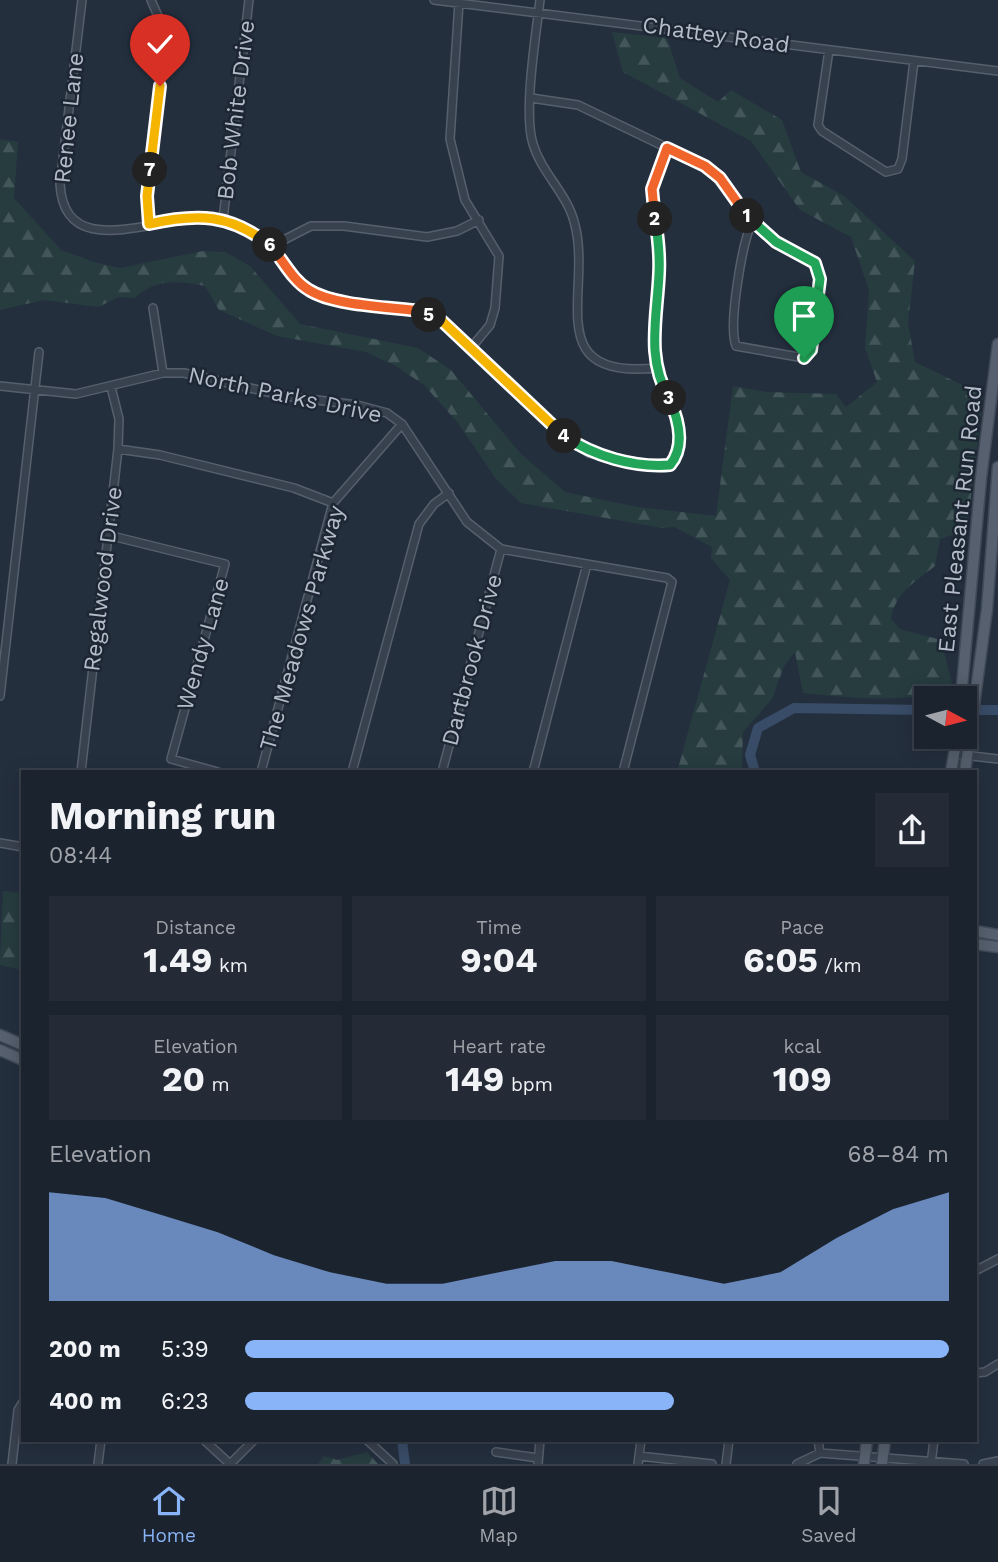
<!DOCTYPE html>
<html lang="en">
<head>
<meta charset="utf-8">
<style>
  :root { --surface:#1b232e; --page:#242b36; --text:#f1f3f6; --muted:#a0a4aa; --line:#39404a; --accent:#8ab4f8 }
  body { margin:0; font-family:"Work Sans",sans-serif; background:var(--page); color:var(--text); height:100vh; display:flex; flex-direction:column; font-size:26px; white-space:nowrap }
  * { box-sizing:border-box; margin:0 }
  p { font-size:23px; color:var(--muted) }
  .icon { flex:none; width:38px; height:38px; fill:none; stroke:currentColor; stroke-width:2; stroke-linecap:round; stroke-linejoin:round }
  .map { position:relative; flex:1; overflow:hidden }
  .drawer { position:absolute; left:21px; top:770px; width:956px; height:672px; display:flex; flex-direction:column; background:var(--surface); border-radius:0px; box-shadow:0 4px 18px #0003,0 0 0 2px var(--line) }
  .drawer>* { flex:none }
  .needle { width:46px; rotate:97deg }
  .controls { position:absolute; left:914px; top:686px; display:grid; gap:14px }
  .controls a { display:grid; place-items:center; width:63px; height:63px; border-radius:0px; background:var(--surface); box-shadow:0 4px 18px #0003,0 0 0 2px var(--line); font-size:35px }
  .pin { position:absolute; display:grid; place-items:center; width:60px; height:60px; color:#fff; margin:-72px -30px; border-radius:50% 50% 50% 0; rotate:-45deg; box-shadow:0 0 7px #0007 }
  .pin .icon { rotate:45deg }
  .km { position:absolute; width:35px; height:35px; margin:-18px; border-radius:50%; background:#222; color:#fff; font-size:19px; line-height:35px; text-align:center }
  .round { display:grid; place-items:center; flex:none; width:74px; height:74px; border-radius:0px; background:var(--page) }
  .overview { display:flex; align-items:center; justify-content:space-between; height:119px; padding:0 28px }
  h1 { font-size:38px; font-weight:700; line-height:52px }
  .figures { display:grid; grid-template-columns:repeat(3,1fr); gap:10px; height:119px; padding:7px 28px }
  .figures div { display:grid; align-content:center; border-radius:0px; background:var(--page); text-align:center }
  .figures b { font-size:35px; font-weight:700 }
  .figures small { font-size:19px; font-weight:400 }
  .figures p { font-size:19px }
  .chart { height:196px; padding:14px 28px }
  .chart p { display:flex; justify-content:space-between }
  .chart svg { width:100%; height:126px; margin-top:7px; fill:var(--accent); opacity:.7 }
  ul { padding:0 28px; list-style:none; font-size:23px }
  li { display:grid; grid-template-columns:112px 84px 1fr; align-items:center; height:52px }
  li i { height:18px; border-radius:9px; background:var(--accent) }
  .tabs { display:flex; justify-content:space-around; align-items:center; height:98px; border-top:2px solid var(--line); background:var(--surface); font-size:19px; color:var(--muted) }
  .tabs a { display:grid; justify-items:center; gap:4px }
  .tabs .on { color:var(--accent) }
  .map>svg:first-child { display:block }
  .forest { fill:url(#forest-firs) }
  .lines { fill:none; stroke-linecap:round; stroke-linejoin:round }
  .river { stroke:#394c67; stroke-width:10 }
  .minor-casing { stroke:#565f6c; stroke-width:10 }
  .major-casing { stroke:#414a57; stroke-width:13 }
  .minor { stroke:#38414e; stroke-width:7 }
  .major { stroke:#56606e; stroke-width:10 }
  .split-1-casing { stroke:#fff; stroke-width:14 }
  .split-2-casing { stroke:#fff; stroke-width:14 }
  .split-3-casing { stroke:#fff; stroke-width:14 }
  .split-4-casing { stroke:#fff; stroke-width:14 }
  .split-5-casing { stroke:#fff; stroke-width:14 }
  .split-6-casing { stroke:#fff; stroke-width:14 }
  .split-7-casing { stroke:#fff; stroke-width:14 }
  .split-8-casing { stroke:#fff; stroke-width:14 }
  .split-1 { stroke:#22a559; stroke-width:9 }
  .split-2 { stroke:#f0652b; stroke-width:9 }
  .split-3 { stroke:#22a559; stroke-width:9 }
  .split-4 { stroke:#22a559; stroke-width:9 }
  .split-5 { stroke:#f5b400; stroke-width:9 }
  .split-6 { stroke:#f0652b; stroke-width:9 }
  .split-7 { stroke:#f5b400; stroke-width:9 }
  .split-8 { stroke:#f5b400; stroke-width:9 }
  .labels { text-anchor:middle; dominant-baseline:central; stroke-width:5; stroke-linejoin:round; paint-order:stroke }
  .street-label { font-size:23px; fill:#b4bcc9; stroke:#1d2633 }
</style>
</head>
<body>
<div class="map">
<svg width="998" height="1464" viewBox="0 0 998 1464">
  <defs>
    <pattern id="forest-firs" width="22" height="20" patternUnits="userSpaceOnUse" patternTransform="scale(1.75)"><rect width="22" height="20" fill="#263c3f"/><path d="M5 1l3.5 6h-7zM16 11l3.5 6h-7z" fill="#435659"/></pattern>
  </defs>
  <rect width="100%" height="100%" fill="#242f3e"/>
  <path class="forest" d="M612,32l55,6 13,40 38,24 13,-12 51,30 19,52 43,24 71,65 -7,62 7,39 68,33 -16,135 -27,9 -5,27c-18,14 -41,28 -44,53l9,10 41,11 12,48c-49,16 -99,10 -150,5l-8,-41 -11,14 -12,33 -29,33 -1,40h-65l53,-192 -19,-22 1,-11 -38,-20 -12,1 -141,-25 -25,-24 -38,-56 -34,-38 -28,-19 -30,-14 -89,-16 -58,-26 -14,-24c-27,-5 -49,-8 -70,12l-16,-1 -21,10 -54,-7 -44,10v-171l18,3 -4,56 47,52 33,12 26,6 83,-17 22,1 25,14 50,58 118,24 33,22 69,83 45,39 73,15 78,9 17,-130 34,6 69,2 10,13 31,-25 -12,-34 4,-58 -18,-53 -51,-27 -49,-69 -128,-69z
    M3,891l20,2v77l-23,-5z
    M367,1452l11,12h-60l6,-8 13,4z"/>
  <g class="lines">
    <path class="river" d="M964,710h34
      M755,772l-5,-17 8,-27 36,-20 132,2
      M402,1440l3,24"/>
    <defs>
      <path id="minor" d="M82,0l-22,184c5,86 110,23 163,36 18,4 38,14 50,29 12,14 22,35 40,43 40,19 89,9 129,29l119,113 28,19 68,13 13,-1 4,-5 6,-35 -20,-42 -7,-33 6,-78 -7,-83 15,-41
        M434,0l564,71
        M540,0c-4,35 -17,113 -7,144 9,30 35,50 42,81 17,67 -35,155 81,143
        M459,2l-9,137 15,61 34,56 -4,52 -5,17 -19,23
        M829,50l-11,75 4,6 64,41 12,-3 4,-10 12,-98
        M531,98l47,7 127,61c19,16 28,38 46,55 19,19 42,28 64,42l5,16 -9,71 -7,8 -68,-12c-8,-21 6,-102 16,-124
        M223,219l26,-219
        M150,224l-3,-28 18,-164 -14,-32
        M272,246l39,-20h33l83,11 30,-6 22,-11
        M153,308l10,65
        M0,386l76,8 87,-21h21l101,23 72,9 30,8 15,11 65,98 34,27 166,29 5,4 -49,190
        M118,449l42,6 134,33 39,15
        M108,535l117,29 -54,195 47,13
        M0,696l39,-344
        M955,754l43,5
        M81,772l37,-323 1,-30 -8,-32
        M261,772l72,-269 69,-79
        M352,772l67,-248 15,-20 15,-11
        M442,772l59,-223
        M533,772l54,-208
        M0,843l23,4
        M975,1271l23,-12
        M975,1373l10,-1 13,-8
        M204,1440l26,24
        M367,1440l26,24
        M818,1440l2,13
        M496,1452l42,6
        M639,1456l73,8
        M12,1464l6,-54 5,-8
        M98,1464l3,-24
        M230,1464l24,-24
        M538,1464l2,-24
        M638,1464l3,-24
        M726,1464l3,-24
        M797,1464l23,-11 144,11
        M931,1464l3,-24
        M983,1464l15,-3"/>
      <path id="major" d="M961,698l20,-220 17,-134
        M951,772l6,-35
        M965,772l22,-163 11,-142
        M975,931l23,4
        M975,944l23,3
        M0,1035l23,10
        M0,1050l23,10
        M864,1464l3,-24
        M882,1464l3,-24"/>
    </defs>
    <use href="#minor" class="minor-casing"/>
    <use href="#major" class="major-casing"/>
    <use href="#minor" class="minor"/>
    <use href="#major" class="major"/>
  </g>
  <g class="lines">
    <defs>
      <path id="split-1" d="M747,216l29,26 39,21 5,16 -9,71 -7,8"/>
      <path id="split-2" d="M655,219l-3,-30 15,-41 38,18 15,12 27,38"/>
      <path id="split-3" d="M655,219c3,18 5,37 4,55 -2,44 -13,84 10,124"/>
      <path id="split-4" d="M564,436c30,20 70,32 106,29 16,-19 8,-47 -1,-67"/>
      <path id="split-5" d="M429,315l13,6 122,115"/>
      <path id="split-6" d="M270,245c13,15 22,35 39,45 25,16 82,17 112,21l8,4"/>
      <path id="split-7" d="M150,170l-3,26 2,28c49,-11 81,-10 121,21"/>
      <path id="split-8" d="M150,170l10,-84"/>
    </defs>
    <use href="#split-1" class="split-1-casing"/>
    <use href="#split-2" class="split-2-casing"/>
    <use href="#split-3" class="split-3-casing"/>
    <use href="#split-4" class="split-4-casing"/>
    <use href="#split-5" class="split-5-casing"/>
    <use href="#split-6" class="split-6-casing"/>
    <use href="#split-7" class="split-7-casing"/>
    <use href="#split-8" class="split-8-casing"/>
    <use href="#split-1" class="split-1"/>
    <use href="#split-2" class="split-2"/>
    <use href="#split-3" class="split-3"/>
    <use href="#split-4" class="split-4"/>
    <use href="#split-5" class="split-5"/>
    <use href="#split-6" class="split-6"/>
    <use href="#split-7" class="split-7"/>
    <use href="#split-8" class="split-8"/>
  </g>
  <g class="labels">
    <g class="street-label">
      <text transform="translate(716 35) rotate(8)">Chattey Road</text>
      <text transform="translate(236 110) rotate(-83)">Bob White Drive</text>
      <text transform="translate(69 118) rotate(-84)">Renee Lane</text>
      <text transform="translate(285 395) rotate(12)">North Parks Drive</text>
      <text transform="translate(960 519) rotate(-84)">East Pleasant Run Road</text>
      <text transform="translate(103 579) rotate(-83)">Regalwood Drive</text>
      <text transform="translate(302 628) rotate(-74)">The Meadows Parkway</text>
      <text transform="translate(203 644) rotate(-74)">Wendy Lane</text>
      <text transform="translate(472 660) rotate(-75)">Dartbrook Drive</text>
    </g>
  </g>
</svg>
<div class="controls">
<a><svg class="needle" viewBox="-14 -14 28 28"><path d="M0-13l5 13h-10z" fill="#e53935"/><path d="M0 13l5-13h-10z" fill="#a0a4aa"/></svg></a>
</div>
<div class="pin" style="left:804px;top:358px;background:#1e9e55"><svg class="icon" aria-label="arrive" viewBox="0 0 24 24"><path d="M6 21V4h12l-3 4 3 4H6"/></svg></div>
<div class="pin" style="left:160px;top:86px;background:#d93025"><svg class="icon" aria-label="check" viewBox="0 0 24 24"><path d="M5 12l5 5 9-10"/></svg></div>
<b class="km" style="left:747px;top:216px">1</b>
<b class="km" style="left:655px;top:219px">2</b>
<b class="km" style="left:669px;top:398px">3</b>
<b class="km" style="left:564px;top:436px">4</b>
<b class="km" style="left:429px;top:315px">5</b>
<b class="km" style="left:270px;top:245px">6</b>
<b class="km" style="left:150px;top:170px">7</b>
<section class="drawer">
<div class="overview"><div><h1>Morning run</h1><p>08:44</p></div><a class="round"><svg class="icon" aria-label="share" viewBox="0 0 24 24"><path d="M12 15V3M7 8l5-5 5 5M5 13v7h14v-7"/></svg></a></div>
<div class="figures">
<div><p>Distance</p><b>1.49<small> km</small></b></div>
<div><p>Time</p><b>9:04</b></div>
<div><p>Pace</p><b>6:05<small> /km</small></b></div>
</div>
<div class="figures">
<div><p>Elevation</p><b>20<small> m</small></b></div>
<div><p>Heart rate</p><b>149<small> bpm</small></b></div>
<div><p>kcal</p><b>109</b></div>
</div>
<div class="chart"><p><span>Elevation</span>68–84 m</p>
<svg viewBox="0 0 160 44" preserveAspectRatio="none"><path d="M0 44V6L10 8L20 14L30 20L40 28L50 34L60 38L70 38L80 34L90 30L100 30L110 34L120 38L130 34L140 22L150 12L160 6V44z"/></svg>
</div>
<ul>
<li><b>200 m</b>5:39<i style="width:100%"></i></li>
<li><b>400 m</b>6:23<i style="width:61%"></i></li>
</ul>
</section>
</div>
<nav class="tabs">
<a class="on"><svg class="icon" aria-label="home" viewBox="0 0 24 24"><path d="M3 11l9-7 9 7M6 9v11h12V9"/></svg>Home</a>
<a><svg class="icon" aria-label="map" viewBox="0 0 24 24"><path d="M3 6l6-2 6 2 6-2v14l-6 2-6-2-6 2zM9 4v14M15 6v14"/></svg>Map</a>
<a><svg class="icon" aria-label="saved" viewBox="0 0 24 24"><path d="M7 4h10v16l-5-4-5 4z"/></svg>Saved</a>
</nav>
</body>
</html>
